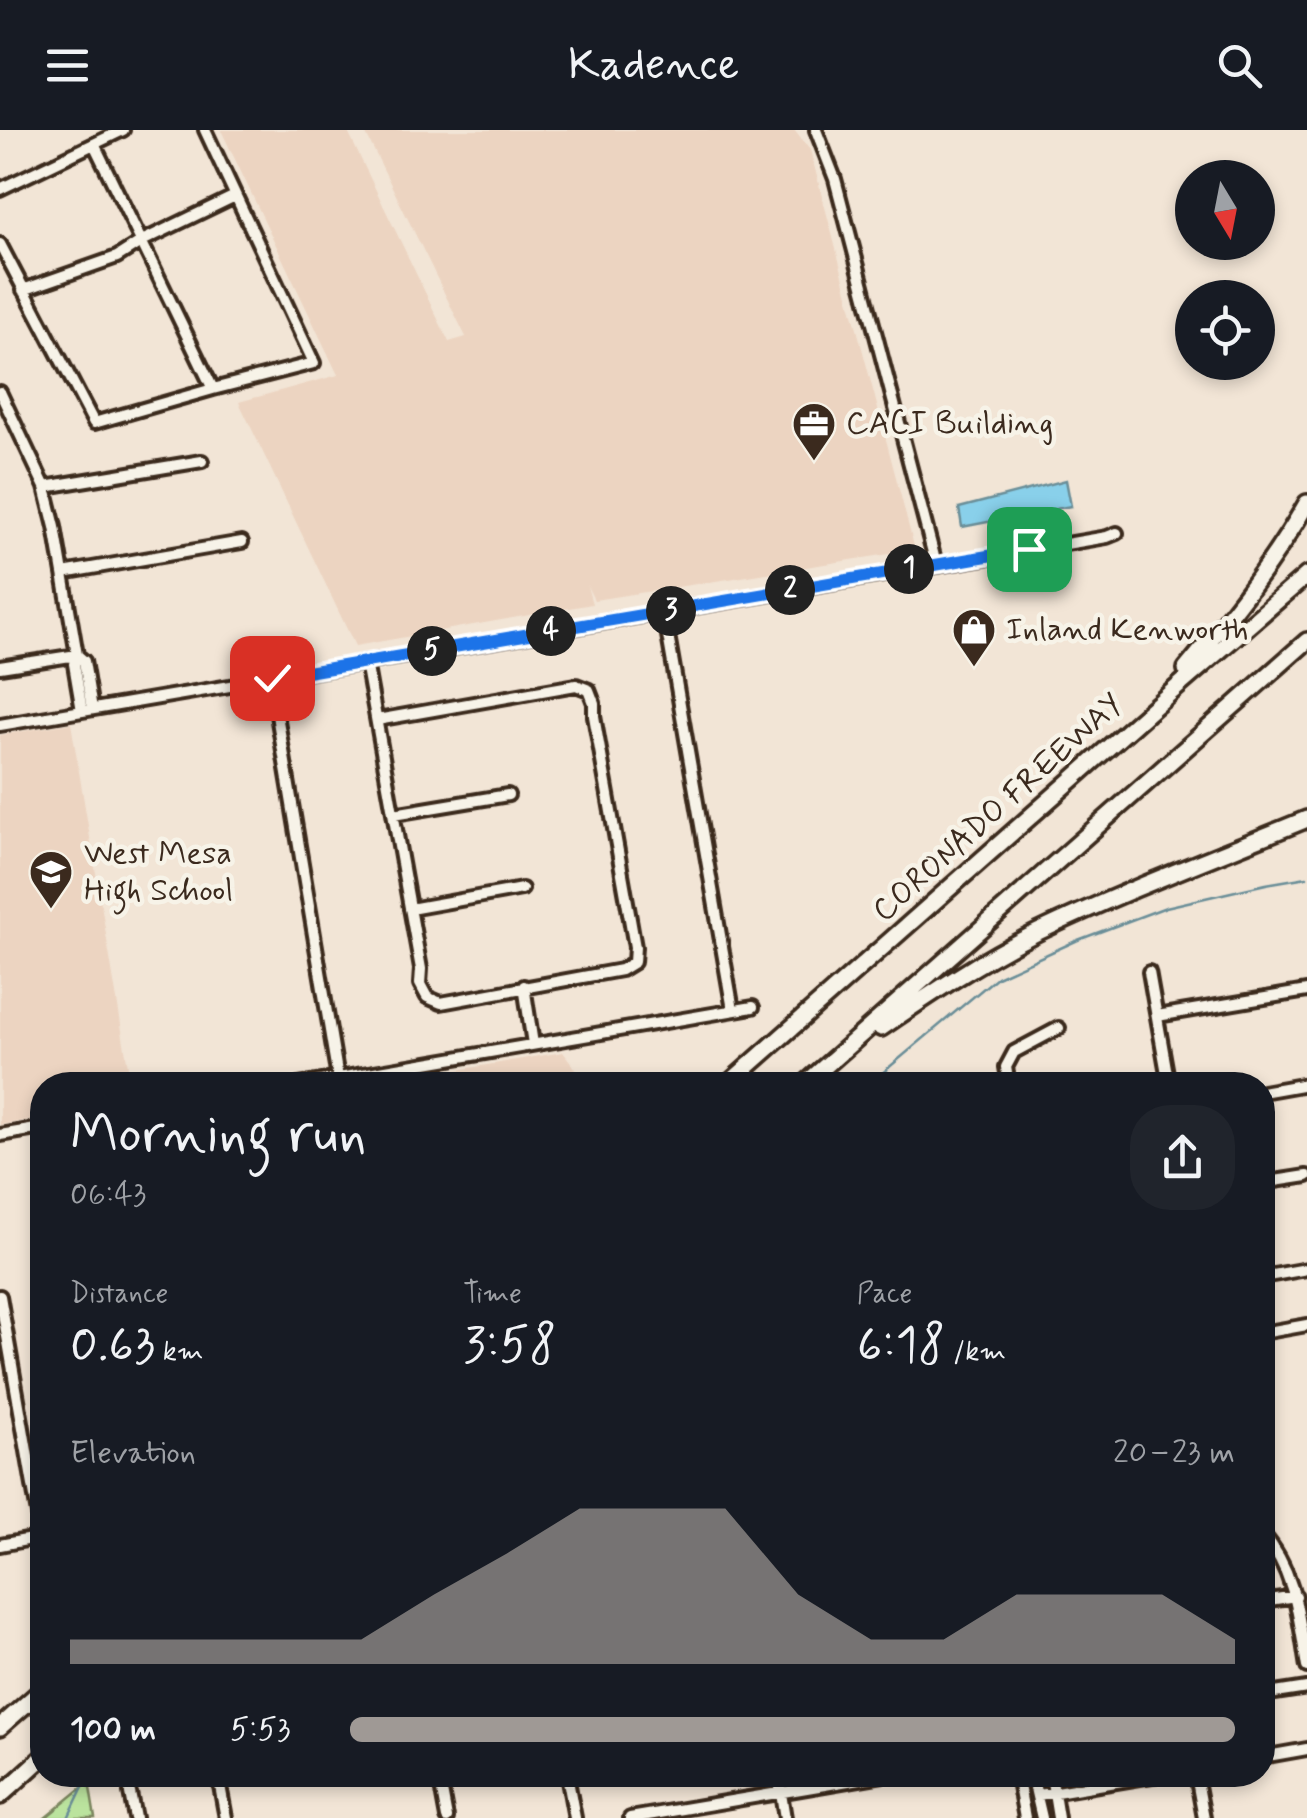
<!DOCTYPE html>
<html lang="en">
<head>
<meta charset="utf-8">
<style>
  :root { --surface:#171b24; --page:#20242c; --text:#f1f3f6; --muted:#9ea1a6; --accent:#9f9995 }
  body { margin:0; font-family:Mynerve,sans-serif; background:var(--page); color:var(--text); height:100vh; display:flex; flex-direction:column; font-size:38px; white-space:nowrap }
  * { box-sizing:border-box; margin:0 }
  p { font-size:32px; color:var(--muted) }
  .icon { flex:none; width:55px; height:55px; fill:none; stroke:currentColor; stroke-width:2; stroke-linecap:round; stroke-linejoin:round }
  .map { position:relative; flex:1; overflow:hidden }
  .sheet { position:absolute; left:30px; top:942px; width:1245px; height:715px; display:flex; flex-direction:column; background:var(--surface); border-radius:40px; box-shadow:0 5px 15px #0003 }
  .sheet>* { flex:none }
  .needle { width:65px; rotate:170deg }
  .controls { position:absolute; left:1175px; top:30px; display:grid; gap:20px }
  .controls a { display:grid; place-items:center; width:100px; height:100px; border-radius:50%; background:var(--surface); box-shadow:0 5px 15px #0003; font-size:50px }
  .pin { position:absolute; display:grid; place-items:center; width:85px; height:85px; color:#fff; margin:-42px; border-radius:20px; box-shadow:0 5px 15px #0006 }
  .km { position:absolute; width:50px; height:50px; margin:-25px; border-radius:50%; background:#222; color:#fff; font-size:28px; line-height:50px; text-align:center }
  .round { display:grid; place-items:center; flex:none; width:105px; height:105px; border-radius:40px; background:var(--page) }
  .summary { display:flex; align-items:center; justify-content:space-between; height:170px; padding:0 40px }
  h1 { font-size:55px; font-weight:600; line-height:75px }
  .stats { display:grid; grid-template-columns:repeat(3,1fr); gap:15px; height:170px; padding:10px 40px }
  .stats div { display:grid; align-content:center }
  .stats b { font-size:50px; font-weight:600 }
  .stats small { font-size:28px; font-weight:400 }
  .stats p { font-size:28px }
  .chart { height:280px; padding:20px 40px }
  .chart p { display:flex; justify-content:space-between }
  .chart svg { width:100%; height:180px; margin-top:10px; fill:var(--accent); opacity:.7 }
  ul { padding:0 40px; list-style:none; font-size:32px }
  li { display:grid; grid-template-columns:160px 120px 1fr; align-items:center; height:75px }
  li i { height:25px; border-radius:12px; background:var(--accent) }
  header { display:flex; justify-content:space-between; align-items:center; height:130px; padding:0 40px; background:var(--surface); font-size:45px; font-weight:600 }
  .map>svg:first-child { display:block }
  .built { fill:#ecd4c1 }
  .green { fill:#bbe39e; stroke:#7b865e; stroke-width:2.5 }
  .water { fill:#89d0ea; stroke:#6a8e98; stroke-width:2.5 }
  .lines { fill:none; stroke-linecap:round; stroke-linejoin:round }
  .stream { stroke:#6a8e98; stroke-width:2.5 }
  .minor-casing { stroke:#3b2a1e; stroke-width:18 }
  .highway-casing { stroke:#3b2a1e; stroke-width:22 }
  .minor { stroke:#f7f3e8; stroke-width:10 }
  .highway { stroke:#f7f3e8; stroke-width:15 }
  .route-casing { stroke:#fff; stroke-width:20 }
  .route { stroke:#1a73e8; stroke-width:12 }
  .labels { text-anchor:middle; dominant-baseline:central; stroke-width:9; stroke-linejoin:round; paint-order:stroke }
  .poi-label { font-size:32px; fill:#3b2a1e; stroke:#f7f3e8; text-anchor:start }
  .street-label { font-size:32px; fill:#3b2a1e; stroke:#f7f3e8 }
</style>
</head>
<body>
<header><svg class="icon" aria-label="menu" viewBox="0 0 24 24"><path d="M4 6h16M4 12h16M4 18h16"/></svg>Kadence<svg class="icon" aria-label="search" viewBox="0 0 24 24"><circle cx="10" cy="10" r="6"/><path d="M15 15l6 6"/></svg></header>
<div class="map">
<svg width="1307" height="1688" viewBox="0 0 1307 1688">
  <rect width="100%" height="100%" fill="#f2e5d6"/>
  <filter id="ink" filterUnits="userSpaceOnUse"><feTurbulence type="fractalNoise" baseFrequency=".01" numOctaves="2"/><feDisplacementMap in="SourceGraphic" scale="20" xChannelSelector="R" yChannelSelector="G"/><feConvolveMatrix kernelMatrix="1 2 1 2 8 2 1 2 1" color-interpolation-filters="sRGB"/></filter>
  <g filter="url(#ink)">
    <path class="built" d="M221,0h126l102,212 17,-5 -102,-207h430l16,20 105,400 -321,50 -7,-14 5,18 -237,42 -116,-244 99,-27z
      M71,593l60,362h-89v33l-42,7v-390z
      M563,922l25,33h-193l-1,-4z"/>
    <path class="green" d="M89,1652l6,36h-50z"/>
    <path class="water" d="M1066,350l5,26 -109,21 -3,-19z"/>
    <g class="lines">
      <path class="stream" d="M868,955l129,-108 81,-37 88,-33 100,-23 41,-7
        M68,1688l18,-38 4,-5"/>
      <defs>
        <path id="minor" d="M205,0l109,233 -101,26
          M816,0l19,49 101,385
          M0,59l123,-59
          M0,114l94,179 119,-34 -119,-245
          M23,160l94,-33 25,-16 93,-45
          M0,262l45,95 10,40 22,128 -3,9 8,47
          M45,357l157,-26
          M63,443l179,-31
          M664,482l69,398
          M77,525l7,6 8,48
          M366,532l55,307 -1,15 7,13 14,6 180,-33 13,-8 1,-15 -41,-231v-13l-5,-13 -13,-5 -199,35
          M0,537l77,-12
          M271,549l68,405
          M0,595l1107,-188 10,-4
          M394,684l114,-19
          M410,779l112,-20
          M1149,842l20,113
          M524,856l9,58
          M1157,886l150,-25
          M298,955l455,-78
          M1009,955l-3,-18 8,-15 45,-24
          M1262,962l45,-8
          M0,1005l42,-7
          M1262,1053l45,-7
          M1262,1147l45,-8
          M0,1166l42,241
          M1262,1203l45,-8
          M1262,1403c34,38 37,86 45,134
          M0,1415l42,-8
          M1262,1471l34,-5
          M1262,1565l45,-7
          M1262,1627l45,-8
          M218,1645l8,43
          M439,1645l8,43
          M567,1645l8,43
          M778,1645l7,43
          M1017,1645l8,43
          M1032,1645l10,43
          M1051,1645l7,43
          M1196,1645l8,43
          M130,1663l5,25
          M1038,1665l120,-20
          M630,1688l254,-43"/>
        <path id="highway" d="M1186,539c44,-53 87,-106 121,-166
          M881,898c51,-35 102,-69 157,-96 88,-42 179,-76 269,-113
          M727,955l426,-377 154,-133
          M804,955l503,-444
          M0,1597l42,-37
          M0,1666l42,-38"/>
      </defs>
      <use href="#minor" class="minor-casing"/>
      <use href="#highway" class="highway-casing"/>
      <use href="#minor" class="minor"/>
      <use href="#highway" class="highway"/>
    </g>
  </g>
  <g class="lines" filter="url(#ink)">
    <defs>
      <path id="route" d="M272,548l757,-129"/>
    </defs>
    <use href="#route" class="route-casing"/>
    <use href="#route" class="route"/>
  </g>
  <defs>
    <symbol id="office-pin" viewBox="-11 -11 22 30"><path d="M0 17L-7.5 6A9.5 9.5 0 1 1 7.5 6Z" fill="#3b2a1e" stroke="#f7f3e8"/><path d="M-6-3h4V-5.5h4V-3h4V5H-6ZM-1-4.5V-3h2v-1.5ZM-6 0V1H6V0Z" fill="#fff"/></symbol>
    <symbol id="shop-pin" viewBox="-11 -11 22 30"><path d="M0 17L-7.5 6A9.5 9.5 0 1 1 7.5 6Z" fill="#3b2a1e" stroke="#f7f3e8"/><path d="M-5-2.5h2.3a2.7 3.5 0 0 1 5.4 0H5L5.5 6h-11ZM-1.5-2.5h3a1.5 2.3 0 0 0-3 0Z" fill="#fff"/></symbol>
    <symbol id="school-pin" viewBox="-11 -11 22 30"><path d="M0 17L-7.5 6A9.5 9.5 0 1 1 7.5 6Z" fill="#3b2a1e" stroke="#f7f3e8"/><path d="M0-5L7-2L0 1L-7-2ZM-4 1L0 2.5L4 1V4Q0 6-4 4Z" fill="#fff"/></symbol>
  </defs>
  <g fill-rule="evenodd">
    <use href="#office-pin" x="789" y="269" width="50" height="68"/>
    <use href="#shop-pin" x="949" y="475" width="50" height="68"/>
    <use href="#school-pin" x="26" y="717" width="50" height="68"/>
  </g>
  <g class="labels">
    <g class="poi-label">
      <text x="846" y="294">CACI Building</text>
      <text x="1006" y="500">Inland Kenworth</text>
      <text x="84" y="724">West Mesa<tspan x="84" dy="37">High School</tspan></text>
    </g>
    <g class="street-label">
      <text transform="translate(998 678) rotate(-42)">CORONADO FREEWAY</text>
    </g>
  </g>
</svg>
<div class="controls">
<a><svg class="needle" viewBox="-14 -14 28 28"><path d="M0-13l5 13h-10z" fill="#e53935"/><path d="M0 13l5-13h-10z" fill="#9ea1a6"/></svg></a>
<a><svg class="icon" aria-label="locate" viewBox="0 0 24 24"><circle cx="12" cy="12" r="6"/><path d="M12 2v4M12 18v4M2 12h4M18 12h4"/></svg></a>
</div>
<div class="pin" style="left:1029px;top:419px;background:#1e9e55"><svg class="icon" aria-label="arrive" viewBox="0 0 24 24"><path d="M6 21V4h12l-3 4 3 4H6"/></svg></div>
<div class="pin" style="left:272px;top:548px;background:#d93025"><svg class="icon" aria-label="check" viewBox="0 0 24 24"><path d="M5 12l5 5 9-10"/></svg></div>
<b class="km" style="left:909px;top:439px">1</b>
<b class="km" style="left:790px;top:460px">2</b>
<b class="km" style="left:671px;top:481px">3</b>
<b class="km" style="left:551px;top:501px">4</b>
<b class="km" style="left:432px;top:521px">5</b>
<section class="sheet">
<div class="summary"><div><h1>Morning run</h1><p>06:43</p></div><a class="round"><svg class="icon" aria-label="share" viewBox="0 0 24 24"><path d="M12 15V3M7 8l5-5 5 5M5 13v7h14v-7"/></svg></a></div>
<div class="stats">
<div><p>Distance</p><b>0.63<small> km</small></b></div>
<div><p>Time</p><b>3:58</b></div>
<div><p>Pace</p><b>6:18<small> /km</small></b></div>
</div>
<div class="chart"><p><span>Elevation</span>20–23 m</p>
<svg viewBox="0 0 160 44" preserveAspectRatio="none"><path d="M0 44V38L10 38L20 38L30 38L40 38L50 27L60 17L70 6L80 6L90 6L100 27L110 38L120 38L130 27L140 27L150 27L160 38V44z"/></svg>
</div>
<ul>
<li><b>100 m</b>5:53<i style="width:100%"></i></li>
</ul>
</section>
</div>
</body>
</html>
